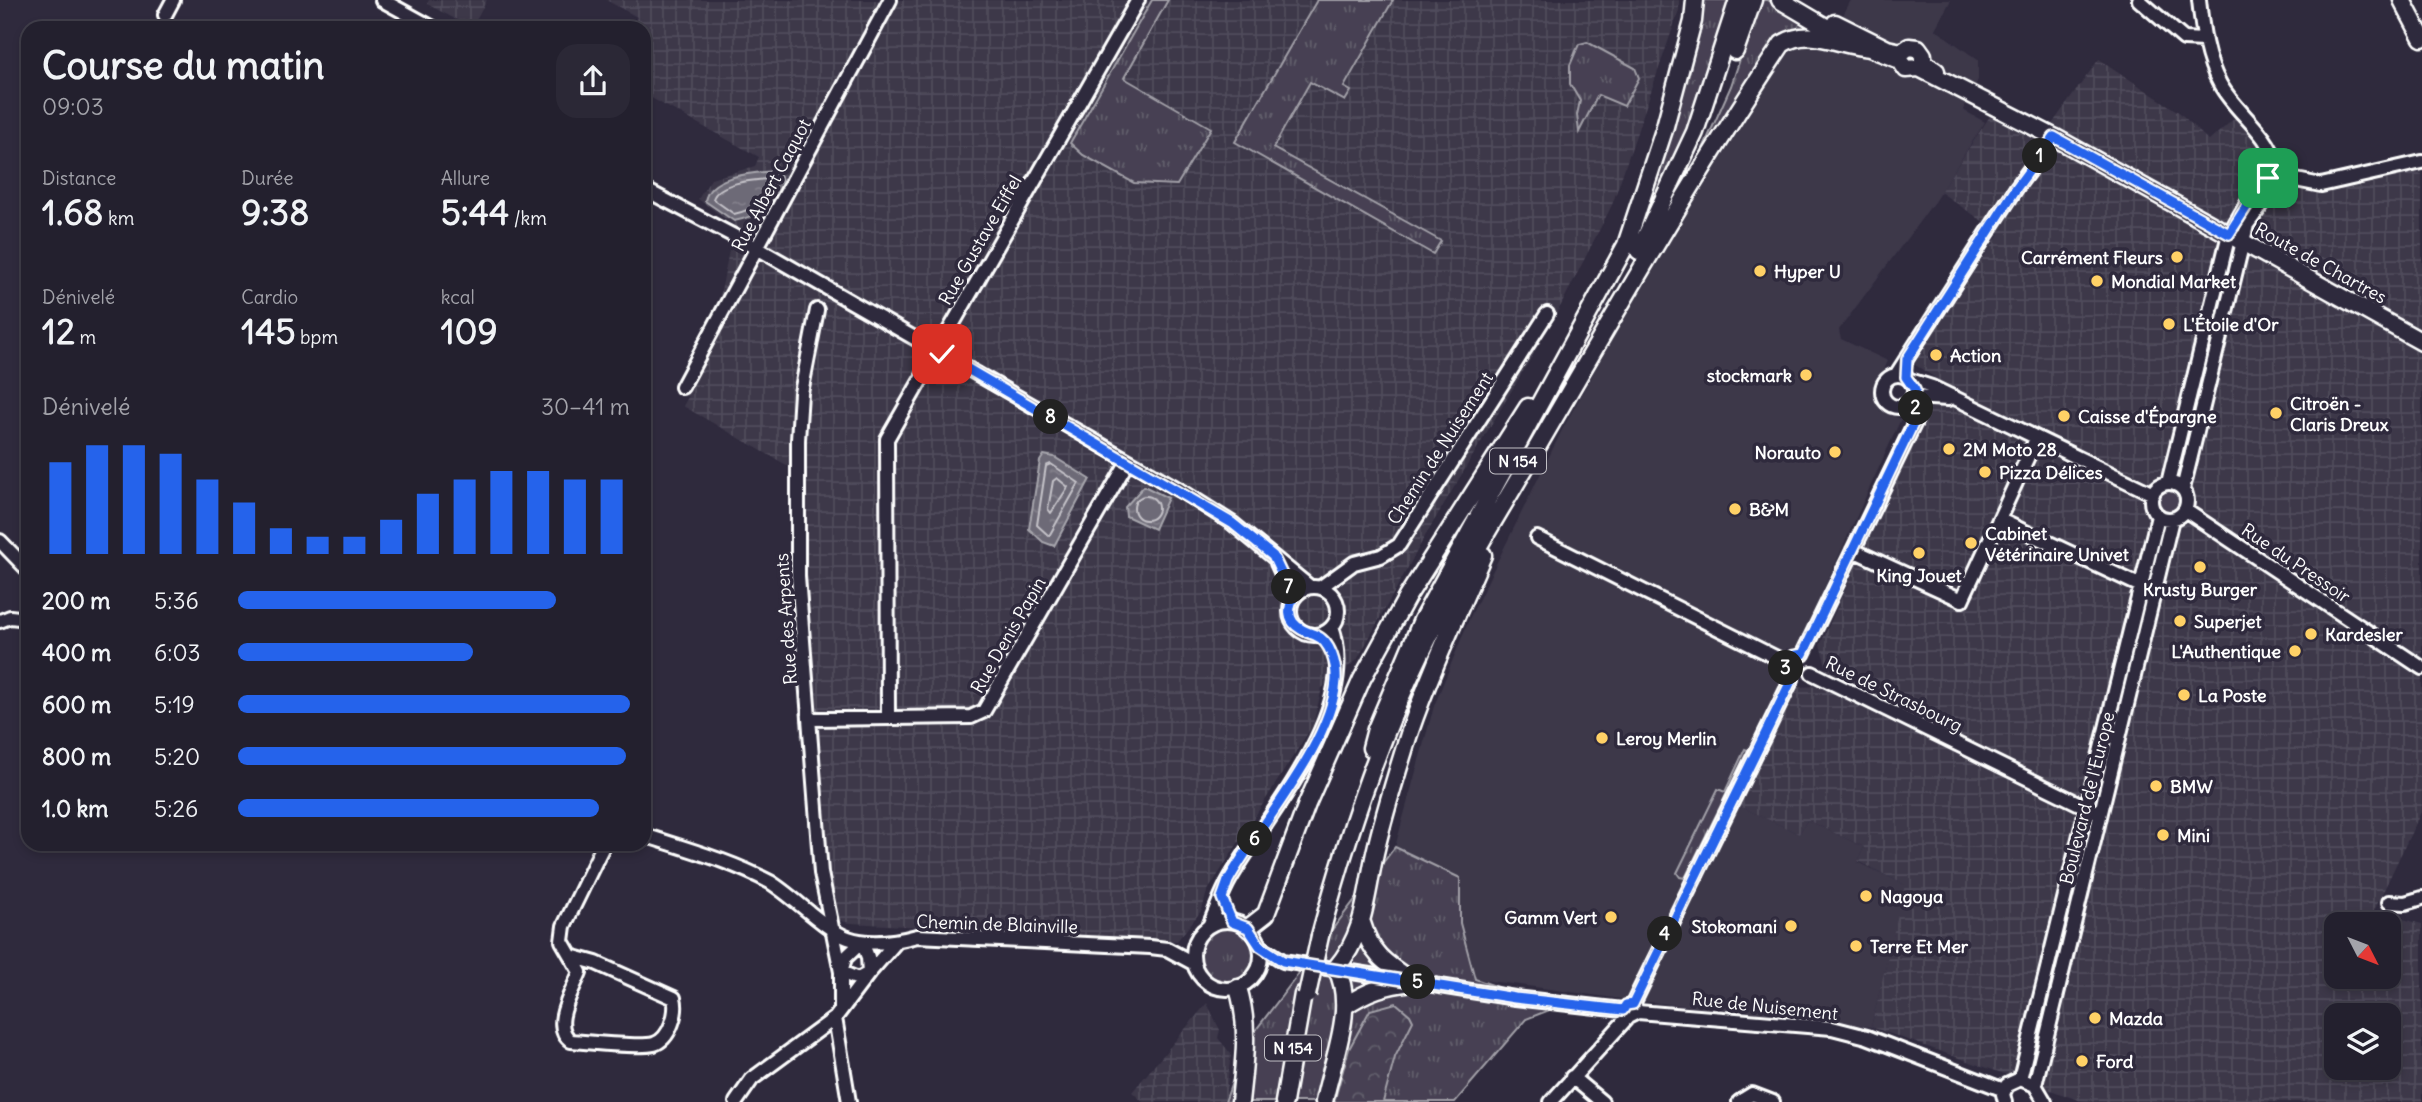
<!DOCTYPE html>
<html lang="fr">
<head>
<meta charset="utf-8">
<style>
  :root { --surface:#23202e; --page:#2b2836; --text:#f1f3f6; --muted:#a3a3aa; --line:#403e4a; --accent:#2563eb }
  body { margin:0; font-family:Delius,sans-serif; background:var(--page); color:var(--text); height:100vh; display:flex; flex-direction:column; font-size:26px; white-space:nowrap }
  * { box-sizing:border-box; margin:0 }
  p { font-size:23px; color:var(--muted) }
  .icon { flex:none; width:38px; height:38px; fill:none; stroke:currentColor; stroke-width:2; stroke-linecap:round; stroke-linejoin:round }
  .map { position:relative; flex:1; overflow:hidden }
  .sheet { position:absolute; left:21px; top:21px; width:630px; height:830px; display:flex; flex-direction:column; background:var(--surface); border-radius:21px; box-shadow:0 4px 10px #0003,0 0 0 2px var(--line) }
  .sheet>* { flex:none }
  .needle { width:46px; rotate:132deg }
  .buttons { position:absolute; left:2324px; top:912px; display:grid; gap:14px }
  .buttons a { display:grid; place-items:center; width:77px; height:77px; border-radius:14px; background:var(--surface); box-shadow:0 4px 10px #0003,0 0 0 2px var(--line); font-size:35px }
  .pin { position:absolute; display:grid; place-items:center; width:60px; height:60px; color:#fff; margin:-30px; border-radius:14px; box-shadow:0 4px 10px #0006 }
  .km { position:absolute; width:35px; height:35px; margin:-18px; border-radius:50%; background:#222; color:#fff; font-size:19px; line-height:35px; text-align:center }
  .round { display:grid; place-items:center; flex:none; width:74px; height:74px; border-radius:21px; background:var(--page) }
  .overview { display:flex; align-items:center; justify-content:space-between; height:119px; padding:0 21px }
  h1 { font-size:38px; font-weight:700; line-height:52px }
  .figures { display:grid; grid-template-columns:repeat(3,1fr); gap:10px; height:119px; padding:7px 21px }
  .figures div { display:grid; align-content:center }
  .figures b { font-size:35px; font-weight:700 }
  .figures small { font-size:19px; font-weight:400 }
  .figures p { font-size:19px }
  .chart { height:196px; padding:14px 21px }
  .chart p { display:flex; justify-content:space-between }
  .chart svg { width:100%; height:126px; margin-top:7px; stroke:var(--accent); stroke-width:6 }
  ul { padding:0 21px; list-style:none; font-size:23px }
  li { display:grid; grid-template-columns:112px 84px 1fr; align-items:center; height:52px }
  li i { height:18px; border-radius:9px; background:var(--accent) }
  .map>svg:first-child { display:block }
  .built { fill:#3c3749 }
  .industrial { fill:url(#industrial-grid); fill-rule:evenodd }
  .grass { fill:url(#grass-tufts); stroke:#a2a0a8; stroke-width:2 }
  .forest { fill:url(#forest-crowns); stroke:#a2a0a8; stroke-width:2 }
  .water { fill:url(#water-ripples); stroke:#a7a6ad; stroke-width:2 }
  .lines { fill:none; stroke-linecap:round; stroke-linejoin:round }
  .shore { stroke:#c5c3c9; stroke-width:2 }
  .minor-casing { stroke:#fff; stroke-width:18 }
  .major-casing { stroke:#fff; stroke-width:21 }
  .minor { stroke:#2f2a3d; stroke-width:12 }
  .major { stroke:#2f2a3d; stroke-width:16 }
  .major-bridge-casing { stroke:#fff; stroke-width:21; stroke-linecap:butt }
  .major-bridge { stroke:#2f2a3d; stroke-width:16 }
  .route-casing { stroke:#fff; stroke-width:14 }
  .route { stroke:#2563eb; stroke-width:9 }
  .poi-dot { fill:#ffd166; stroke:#2f2a3d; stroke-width:2.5 }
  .labels { text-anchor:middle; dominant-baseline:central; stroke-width:7; stroke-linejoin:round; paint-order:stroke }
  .shield { fill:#2f2a3d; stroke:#c1bfc5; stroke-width:2 }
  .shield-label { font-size:16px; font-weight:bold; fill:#fff }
  .street-label { font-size:18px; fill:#fff; stroke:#2f2a3d }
  .poi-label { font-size:18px; font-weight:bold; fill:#fff; stroke:#2f2a3d; text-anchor:start }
</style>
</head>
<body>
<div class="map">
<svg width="2422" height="1102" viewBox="0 0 2422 1102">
  <defs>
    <pattern id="industrial-grid" width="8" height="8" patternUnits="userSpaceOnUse" patternTransform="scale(1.75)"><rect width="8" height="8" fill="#3c3749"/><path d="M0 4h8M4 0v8" fill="none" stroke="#504b5b"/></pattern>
    <pattern id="grass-tufts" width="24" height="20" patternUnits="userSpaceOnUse" patternTransform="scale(1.75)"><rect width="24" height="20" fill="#464152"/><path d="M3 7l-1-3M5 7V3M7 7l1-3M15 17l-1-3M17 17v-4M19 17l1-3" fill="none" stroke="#625e6c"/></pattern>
    <pattern id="forest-crowns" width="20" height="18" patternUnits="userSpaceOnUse" patternTransform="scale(1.75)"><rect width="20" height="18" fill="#464152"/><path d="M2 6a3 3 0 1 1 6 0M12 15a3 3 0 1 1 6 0" fill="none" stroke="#625e6c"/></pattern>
    <pattern id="water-ripples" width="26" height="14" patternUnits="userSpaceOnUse" patternTransform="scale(1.75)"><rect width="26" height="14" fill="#6d6a77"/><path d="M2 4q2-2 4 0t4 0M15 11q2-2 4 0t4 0" fill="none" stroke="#83808b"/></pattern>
  </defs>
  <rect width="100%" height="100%" fill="#2f2a3d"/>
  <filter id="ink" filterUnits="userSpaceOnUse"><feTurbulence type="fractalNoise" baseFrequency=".0143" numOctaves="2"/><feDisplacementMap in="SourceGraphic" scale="14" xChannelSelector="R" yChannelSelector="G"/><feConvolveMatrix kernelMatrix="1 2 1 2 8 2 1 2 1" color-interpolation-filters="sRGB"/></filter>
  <g filter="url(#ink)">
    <path class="built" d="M1851,0h100l-16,29 43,31v20l-15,30 22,12 -51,80 -95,128 2,9 47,22 -12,26 4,23 21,9 -104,229 -11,1 -6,37 -53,114 72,34 8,-14 57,27 -6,15 48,23 -35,142 -257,-29 -139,-19 -15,-56v-45l-65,-31 39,-141 36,-89 93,-189 101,-184 111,-185 24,-19 26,9z"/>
    <path class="industrial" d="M429,0h58l-15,28 -45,-24z
      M606,0h1073v10l-67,195 -60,118 -124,208 -71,129 -35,28 -9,37 -106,167 -5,18 -25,31 -327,-18 -13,-3 -37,-184 -10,-269 -107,-61 5,-9 -13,-8 41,-72 18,-92 -36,-26 13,-20 44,-13 4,-9 -115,-63v-66h-12l5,-11z
      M2099,59l81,54 29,28 29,-26 59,76 125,-24v643l-48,101 48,13v178h-338l-213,-75 34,-142 -47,-24 6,-14 -57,-27 -8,14 -60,-28 58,-119 22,-1 8,-17 -7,-24 120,-264 -28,-18 88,-130 -60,-41 50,-76 49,26zM2336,924h53v52h-53zM2336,1015h53v53h-53z
      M1207,1003l13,27 -2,8 13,16 -6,48h-82l-11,-10z"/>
    <path class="grass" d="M1152,0h16l-44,78 87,50 -34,57 -43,-2 -51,-28 -13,-12z
      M1317,0h76l-49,87 7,4 -6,10 -35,-19 -37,66 168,93 -8,13 -198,-112z
      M1698,0h34c-25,88 -59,189 -112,264z
      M1760,0h8l60,32 -27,-1 -113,151 43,-96z
      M1587,42l48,26 4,10 -15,28 -26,-11 -19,37 -2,-17 3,-14 -10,-17v-19l9,-21z
      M2155 501a15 15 0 1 1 30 0a15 15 0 1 1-30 0Z
      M1745,749l3,1 -63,128 -5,-1 -3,-4 41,-84 7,3z
      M1395,847l65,31v45l15,56 82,28 -31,12 -71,83h-230l21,-59z
      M1198 956a30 30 0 1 1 60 0a30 30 0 1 1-60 0Z"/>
    <path class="forest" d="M1396,1003l14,12 3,6 -18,36 -12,45h-49l15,-53 21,-39z"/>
    <path class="water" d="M773,171l8,5c5,26 -26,41 -47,45l-29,-20c4,-26 47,-28 68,-30z
      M1044,455l10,2 36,22 -36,67 -11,-4 -14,-13 11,-68z
      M1144,486l24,12 -14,31 -28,-13 -1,-9z"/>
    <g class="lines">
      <path class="shore" d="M770,179l4,2c-6,21 -19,28 -40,33l-21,-15c5,-17 41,-19 57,-20z
        M1051,464l28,19 -30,53 -12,-11 9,-59z
        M1057,478l11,9 -17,26 -3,-4 5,-28z
        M1134 508a12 12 0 1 1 24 0a12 12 0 1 1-24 0Z"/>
      <defs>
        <path id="minor" d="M382,0l51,28
          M2139,0l45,39 20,1
          M2199,0c3,28 7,59 21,84 16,29 47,47 56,79
          M165,15l8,-15
          M2286,178l35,7 101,-23
          M644,189l113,59 423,242 52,33 78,64
          M817,310l-16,83 -3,47v136l23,297 20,99v37
          M1882 391a16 16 0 1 1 32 0a16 16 0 1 1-32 0Z
          M1896,375l121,-188 37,-50
          M1910,380l22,7 221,107
          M682,387l208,-387
          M1913,397l35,2
          M2151 501a18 18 0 1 1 36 0a18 18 0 1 1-36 0Z
          M2168,483l61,-249 39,-66 8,-5
          M2183,489l64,-264 31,-42 8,-5
          M2185,510l237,158
          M2000,520l141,66
          M1537,538l250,125
          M0,541l28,29
          M1853,550l109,50 74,-161
          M1277,563l16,35
          M1290 611a24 24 0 1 1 48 0a24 24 0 1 1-48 0Z
          M1321,587l33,-24 27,-7 18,-11 148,-231
          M0,621l10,-4 18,2
          M1803,654l112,-232 1,-14 -4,-8
          M1812,673l282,138
          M888,717l-1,-278 251,-439
          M811,719l160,-2 13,-6 144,-250
          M644,835c42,14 87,26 126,47 23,14 57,49 78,56 23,8 47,4 69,-2l233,11 17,2 26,14
          M2389,902l16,1 17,-5
          M1193 955a34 34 0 1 1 68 0a34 34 0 1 1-68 0Z
          M1209,926c7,-16 13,-34 22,-49 39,-67 130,-166 101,-250
          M1260,946l23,15 232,37 108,12 5,7 10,-5 -5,-8
          M574,957l22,6 78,35c4,14 -4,41 -20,46 -15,4 -64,-2 -83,-3 -21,-15 1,-48 9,-69l-18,-31 2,-15 40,-82
          M841,972l17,7 11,-6 27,-31
          M1633,1004l159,-325
          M1638,1012l194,16 35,9 137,53
          M835,1018l14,84
          M1572,1077l30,25
          M2020,1079l138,-563
          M2035,1085l137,-566
          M736,1102l16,-23 83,-61 34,-45 -1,-16 -6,-15 -17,16 -4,14
          M1551,1102l77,-85
          M1739,1102l13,-8 21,8
          M2005,1102l-2,-8 4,-9 13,-6 15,6 10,17"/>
        <path id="major" d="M1780,0l61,36
          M2402,0l20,38
          M1835,23l52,26 15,3 7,-5 9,1 5,7v7l13,9
          M1862,45l38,15 6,9 13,-1 135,69 368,205
          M1735,51l18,-51
          M1639,251l56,-119 43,-132
          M1371,748l5,-19 46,-109 204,-375 38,-115 29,-109 2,-21
          M1362,923c10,33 23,40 51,59
          M1248,928l18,-14 41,-110 55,-125 45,-82 121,-190
          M1320,936c26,-97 57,-193 101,-283 35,-72 77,-139 117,-207 79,-136 157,-272 244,-402 29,-18 56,2 88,4
          M1238,988c12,38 6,75 2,114
          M1345,1006c23,-16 41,-21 68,-24
          M1284,1102l19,-108
          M1324,1102c8,-42 33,-95 12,-134 29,-33 30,-74 39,-115 9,-40 22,-80 34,-119 21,-61 48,-119 74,-179"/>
      </defs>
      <use href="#minor" class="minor-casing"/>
      <use href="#major" class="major-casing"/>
      <use href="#minor" class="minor"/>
      <use href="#major" class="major"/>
      <defs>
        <path id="major-bridge" d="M1307,995l13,-59"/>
      </defs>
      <use href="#major-bridge" class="major-bridge-casing"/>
      <use href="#major-bridge" class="major-bridge"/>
    </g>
  </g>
  <g class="lines" filter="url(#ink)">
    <defs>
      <path id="route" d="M942,354l290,169 41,33 20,42c-10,22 3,31 22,37 16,6 22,31 21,46 -5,64 -77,144 -108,200l-6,17 10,24 16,6 12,18 23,15 232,37 108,12 3,-5 7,-1 159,-325c-7,-8 -7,-15 0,-23l11,-2 111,-232 2,-14 -4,-8 3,-10 -9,-13 1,-18 110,-172 37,-50 175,97 38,-59 1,3"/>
    </defs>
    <use href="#route" class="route-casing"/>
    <use href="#route" class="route"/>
  </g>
  <g class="poi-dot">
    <circle cx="2177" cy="257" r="7"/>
    <circle cx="1760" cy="271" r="7"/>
    <circle cx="2097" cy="281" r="7"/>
    <circle cx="2169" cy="324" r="7"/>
    <circle cx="1936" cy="355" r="7"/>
    <circle cx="1806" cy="375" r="7"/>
    <circle cx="2276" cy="413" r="7"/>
    <circle cx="2064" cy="416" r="7"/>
    <circle cx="1949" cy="449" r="7"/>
    <circle cx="1835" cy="452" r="7"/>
    <circle cx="1985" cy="472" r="7"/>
    <circle cx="1735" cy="509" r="7"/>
    <circle cx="1971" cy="543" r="7"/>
    <circle cx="1919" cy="553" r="7"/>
    <circle cx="2200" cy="567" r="7"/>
    <circle cx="2180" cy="621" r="7"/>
    <circle cx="2311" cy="634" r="7"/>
    <circle cx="2295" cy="651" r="7"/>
    <circle cx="2184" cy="695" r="7"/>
    <circle cx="1602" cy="738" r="7"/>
    <circle cx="2156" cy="786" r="7"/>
    <circle cx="2163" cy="835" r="7"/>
    <circle cx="1866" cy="896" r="7"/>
    <circle cx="1611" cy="917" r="7"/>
    <circle cx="1791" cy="926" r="7"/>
    <circle cx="1856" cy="946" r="7"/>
    <circle cx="2095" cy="1018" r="7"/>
    <circle cx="2082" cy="1061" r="7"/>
  </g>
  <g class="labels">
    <g class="shield">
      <rect x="1490" y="448.5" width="56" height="25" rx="5"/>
      <rect x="1265" y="1035.5" width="56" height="25" rx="5"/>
    </g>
    <g class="shield-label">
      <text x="1518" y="461">N 154</text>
      <text x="1293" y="1048">N 154</text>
    </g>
    <g class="street-label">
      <text transform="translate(771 185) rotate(-62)">Rue Albert Caquot</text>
      <text transform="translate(980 240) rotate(-60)">Rue Gustave Eiffel</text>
      <text transform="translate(2321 263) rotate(29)">Route de Chartres</text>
      <text transform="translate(1440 448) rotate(-57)">Chemin de Nuisement</text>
      <text transform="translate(2296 563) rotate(34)">Rue du Pressoir</text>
      <text transform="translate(786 619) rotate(-94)">Rue des Arpents</text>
      <text transform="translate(1008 635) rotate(-60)">Rue Denis Papin</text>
      <text transform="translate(1894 694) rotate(26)">Rue de Strasbourg</text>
      <text transform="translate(2087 798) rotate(-76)">Boulevard de l'Europe</text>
      <text transform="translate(997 924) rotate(2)">Chemin de Blainville</text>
      <text transform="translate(1765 1006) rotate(6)">Rue de Nuisement</text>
    </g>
    <g class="poi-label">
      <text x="2163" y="257" text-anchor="end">Carrément Fleurs</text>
      <text x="1774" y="271">Hyper U</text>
      <text x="2111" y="281">Mondial Market</text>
      <text x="2183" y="324">L'Étoile d'Or</text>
      <text x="1950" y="355">Action</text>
      <text x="1792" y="375" text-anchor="end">stockmark</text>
      <text x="2290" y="403">Citroën -<tspan x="2290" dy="21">Claris Dreux</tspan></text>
      <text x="2078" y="416">Caisse d'Épargne</text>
      <text x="1963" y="449">2M Moto 28</text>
      <text x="1821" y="452" text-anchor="end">Norauto</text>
      <text x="1999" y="472">Pizza Délices</text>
      <text x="1749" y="509">B&amp;M</text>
      <text x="1985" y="533">Cabinet<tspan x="1985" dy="21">Vétérinaire Univet</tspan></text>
      <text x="1919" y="575" text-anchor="middle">King Jouet</text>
      <text x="2200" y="589" text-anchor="middle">Krusty Burger</text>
      <text x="2194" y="621">Superjet</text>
      <text x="2325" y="634">Kardesler</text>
      <text x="2281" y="651" text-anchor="end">L'Authentique</text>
      <text x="2198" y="695">La Poste</text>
      <text x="1616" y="738">Leroy Merlin</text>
      <text x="2170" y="786">BMW</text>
      <text x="2177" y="835">Mini</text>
      <text x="1880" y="896">Nagoya</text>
      <text x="1597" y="917" text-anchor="end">Gamm Vert</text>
      <text x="1777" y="926" text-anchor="end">Stokomani</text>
      <text x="1870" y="946">Terre Et Mer</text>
      <text x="2109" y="1018">Mazda</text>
      <text x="2096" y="1061">Ford</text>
    </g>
  </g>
</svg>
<div class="buttons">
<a><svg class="needle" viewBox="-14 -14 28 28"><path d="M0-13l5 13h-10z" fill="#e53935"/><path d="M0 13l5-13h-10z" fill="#a3a3aa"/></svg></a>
<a><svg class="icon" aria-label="layers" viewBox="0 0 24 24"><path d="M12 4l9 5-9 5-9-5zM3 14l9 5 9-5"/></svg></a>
</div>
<div class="pin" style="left:2268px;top:178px;background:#1e9e55"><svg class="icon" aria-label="arrive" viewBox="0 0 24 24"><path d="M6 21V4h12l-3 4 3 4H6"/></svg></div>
<div class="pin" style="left:942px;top:354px;background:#d93025"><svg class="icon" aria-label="check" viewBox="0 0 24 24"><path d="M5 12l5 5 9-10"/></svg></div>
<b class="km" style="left:2040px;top:156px">1</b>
<b class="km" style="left:1916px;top:408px">2</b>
<b class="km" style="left:1786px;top:668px">3</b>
<b class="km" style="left:1665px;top:934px">4</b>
<b class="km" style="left:1418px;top:982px">5</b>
<b class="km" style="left:1255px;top:839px">6</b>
<b class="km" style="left:1289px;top:587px">7</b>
<b class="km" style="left:1051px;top:417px">8</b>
<section class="sheet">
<div class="overview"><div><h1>Course du matin</h1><p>09:03</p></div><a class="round"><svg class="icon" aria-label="share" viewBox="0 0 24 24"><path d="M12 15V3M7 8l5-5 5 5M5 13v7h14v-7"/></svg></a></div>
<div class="figures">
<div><p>Distance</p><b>1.68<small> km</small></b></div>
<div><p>Durée</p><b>9:38</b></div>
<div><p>Allure</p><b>5:44<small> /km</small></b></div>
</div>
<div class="figures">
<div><p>Dénivelé</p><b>12<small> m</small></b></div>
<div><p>Cardio</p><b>145<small> bpm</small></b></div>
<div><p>kcal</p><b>109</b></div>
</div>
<div class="chart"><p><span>Dénivelé</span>30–41 m</p>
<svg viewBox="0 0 160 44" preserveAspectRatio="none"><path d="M5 44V12M15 44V6M25 44V6M35 44V9M45 44V18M55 44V26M65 44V35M75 44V38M85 44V38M95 44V32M105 44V23M115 44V18M125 44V15M135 44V15M145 44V18M155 44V18"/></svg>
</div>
<ul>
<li><b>200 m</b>5:36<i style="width:81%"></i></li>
<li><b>400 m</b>6:03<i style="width:60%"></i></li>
<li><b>600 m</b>5:19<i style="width:100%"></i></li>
<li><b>800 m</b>5:20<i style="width:99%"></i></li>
<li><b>1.0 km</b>5:26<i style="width:92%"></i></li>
</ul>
</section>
</div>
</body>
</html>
